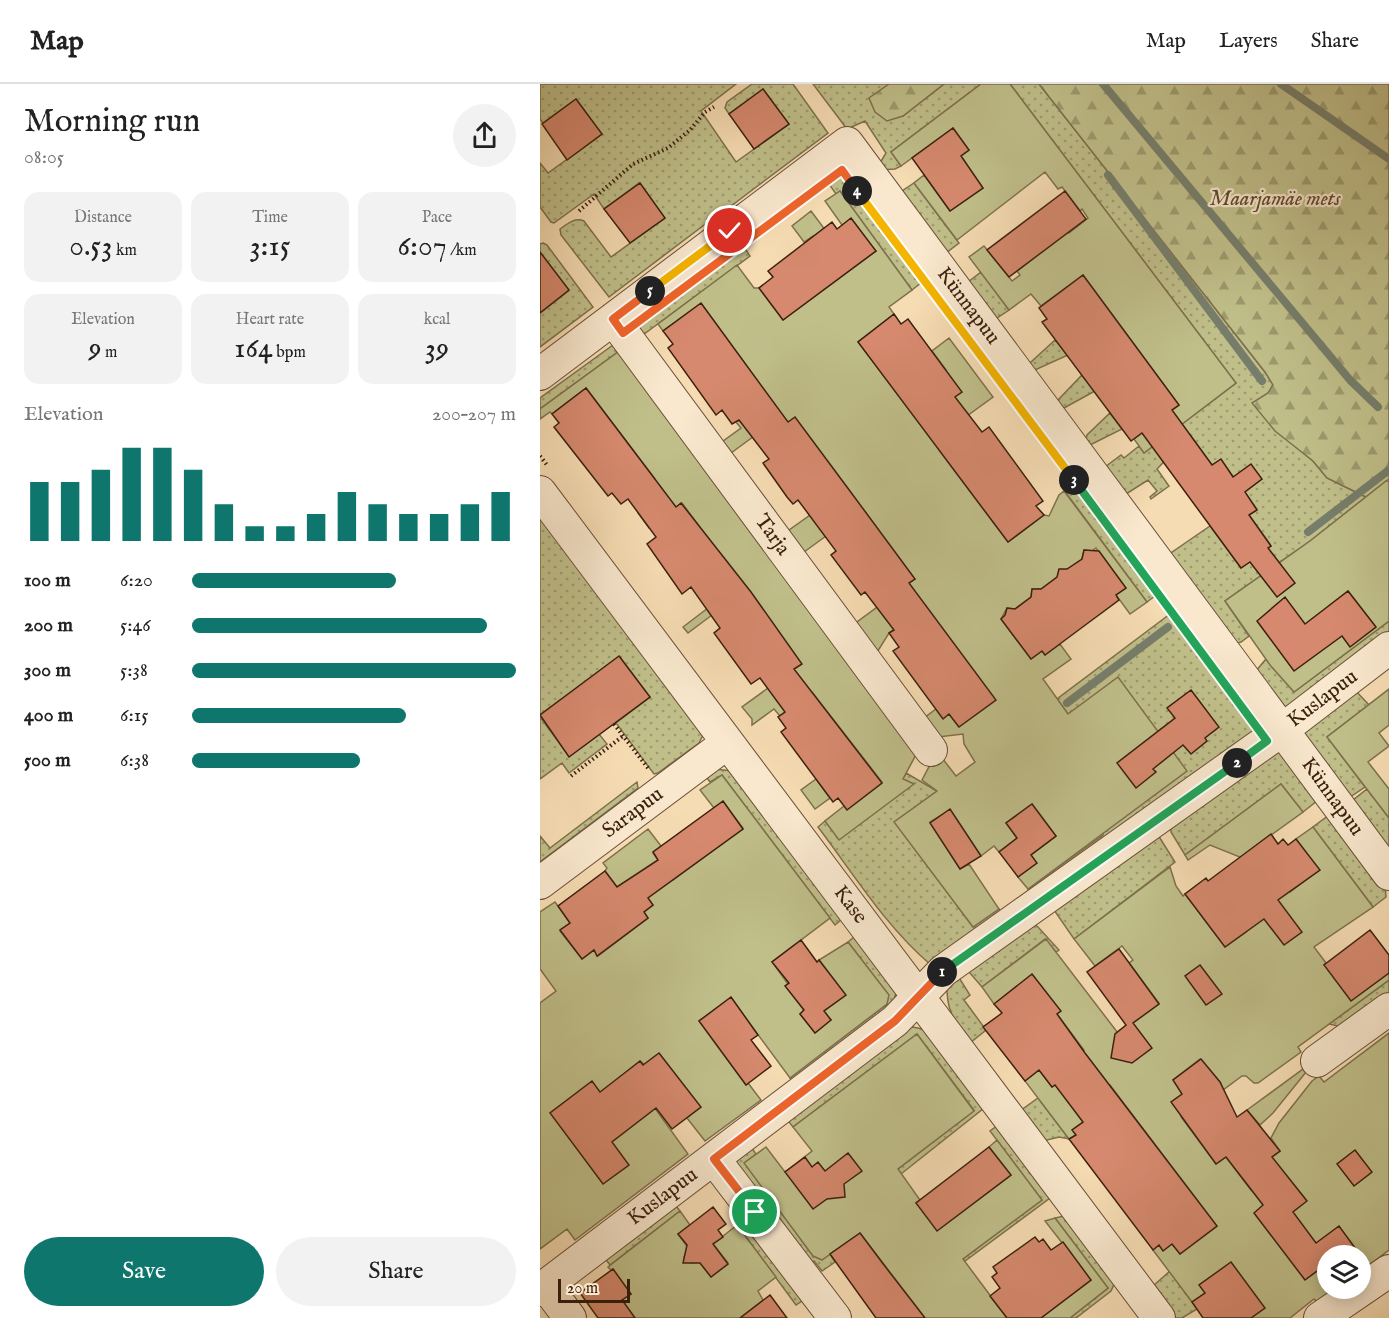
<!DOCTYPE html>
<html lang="en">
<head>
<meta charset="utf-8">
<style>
  :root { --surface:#fff; --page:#f2f2f2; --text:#222; --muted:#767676; --line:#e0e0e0; --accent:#0f766e }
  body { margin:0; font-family:"IM FELL English",serif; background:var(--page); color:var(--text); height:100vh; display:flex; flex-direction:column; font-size:22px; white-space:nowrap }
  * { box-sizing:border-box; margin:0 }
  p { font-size:20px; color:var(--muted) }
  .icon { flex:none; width:33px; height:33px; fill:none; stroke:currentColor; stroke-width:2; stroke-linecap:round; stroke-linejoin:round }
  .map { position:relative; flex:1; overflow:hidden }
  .sheet { display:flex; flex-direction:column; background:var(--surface); width:540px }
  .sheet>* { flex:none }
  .buttons { position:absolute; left:777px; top:1161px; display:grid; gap:12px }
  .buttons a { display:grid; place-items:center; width:54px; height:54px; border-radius:50%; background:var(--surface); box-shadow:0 3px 15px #0003; font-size:30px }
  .scale { position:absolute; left:18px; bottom:15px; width:72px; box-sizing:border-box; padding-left:6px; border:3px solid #3b200e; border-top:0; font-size:16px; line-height:21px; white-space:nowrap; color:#3b200e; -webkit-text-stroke:4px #f9e8ce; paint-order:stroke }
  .pin { position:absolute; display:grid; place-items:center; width:51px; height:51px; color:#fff; margin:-26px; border:3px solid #fff; border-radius:50%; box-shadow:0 2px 6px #0007 }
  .km { position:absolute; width:30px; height:30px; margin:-15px; border-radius:50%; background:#222; color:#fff; font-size:16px; line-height:30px; text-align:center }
  .round { display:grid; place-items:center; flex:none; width:63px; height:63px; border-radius:32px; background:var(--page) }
  .headline { display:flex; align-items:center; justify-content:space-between; height:102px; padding:0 24px }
  h1 { font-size:33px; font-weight:600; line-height:45px }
  .figures { display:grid; grid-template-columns:repeat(3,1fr); gap:9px; height:102px; padding:6px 24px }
  .figures div { display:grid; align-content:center; border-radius:15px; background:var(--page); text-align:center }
  .figures b { font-size:30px; font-weight:600 }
  .figures small { font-size:16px; font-weight:400 }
  .figures p { font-size:16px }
  .chart { height:168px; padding:12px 24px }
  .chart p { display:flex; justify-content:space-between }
  .chart svg { width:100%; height:108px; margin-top:6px; stroke:var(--accent); stroke-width:6 }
  .cta { display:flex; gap:12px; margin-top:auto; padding:12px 24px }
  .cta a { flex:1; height:69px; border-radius:36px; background:var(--accent); color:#fff; font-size:24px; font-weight:600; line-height:69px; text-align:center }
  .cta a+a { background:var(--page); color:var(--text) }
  ul { padding:0 24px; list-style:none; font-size:20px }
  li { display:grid; grid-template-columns:96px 72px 1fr; align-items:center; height:45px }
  li i { height:15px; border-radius:8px; background:var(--accent) }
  header { display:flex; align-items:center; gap:36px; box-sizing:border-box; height:84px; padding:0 30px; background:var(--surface); border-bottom:2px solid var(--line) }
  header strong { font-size:28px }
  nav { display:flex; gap:33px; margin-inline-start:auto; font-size:21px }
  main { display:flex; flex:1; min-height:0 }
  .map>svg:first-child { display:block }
  .grass { fill:url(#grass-dots); stroke:#7e704c; stroke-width:1.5 }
  .forest { fill:url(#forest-firs); stroke:#7e704c; stroke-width:1.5 }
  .garden { fill:#c0bf8a; stroke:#7e704c; stroke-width:1.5; fill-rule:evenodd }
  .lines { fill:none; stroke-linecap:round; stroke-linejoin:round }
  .stream { stroke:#767e6b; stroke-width:8 }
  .building { fill:#d6896e; stroke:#3b200e; stroke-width:1.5 }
  .minor-casing { stroke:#6a4f37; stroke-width:34 }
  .path { stroke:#3b200e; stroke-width:4; stroke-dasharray:1.5 3; stroke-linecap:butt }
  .minor { stroke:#f9e8ce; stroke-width:32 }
  .split-1-casing { stroke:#fff; stroke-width:12 }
  .split-2-casing { stroke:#fff; stroke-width:12 }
  .split-3-casing { stroke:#fff; stroke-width:12 }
  .split-4-casing { stroke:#fff; stroke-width:12 }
  .split-5-casing { stroke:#fff; stroke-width:12 }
  .split-6-casing { stroke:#fff; stroke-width:12 }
  .split-1 { stroke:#f0652b; stroke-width:8 }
  .split-2 { stroke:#22a559; stroke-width:8 }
  .split-3 { stroke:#22a559; stroke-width:8 }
  .split-4 { stroke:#f5b400; stroke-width:8 }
  .split-5 { stroke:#f0652b; stroke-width:8 }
  .split-6 { stroke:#f5b400; stroke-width:8 }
  .labels { text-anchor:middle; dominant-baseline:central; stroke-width:4.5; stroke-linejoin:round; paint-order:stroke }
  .park-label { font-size:21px; font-style:italic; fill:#5c482d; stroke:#f9e8ce }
  .street-label { font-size:21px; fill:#3b200e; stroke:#f9e8ce }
</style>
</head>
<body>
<header>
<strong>Map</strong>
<nav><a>Map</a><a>Layers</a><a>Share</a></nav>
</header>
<main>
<section class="sheet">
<div class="headline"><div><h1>Morning run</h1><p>08:05</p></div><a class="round"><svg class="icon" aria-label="share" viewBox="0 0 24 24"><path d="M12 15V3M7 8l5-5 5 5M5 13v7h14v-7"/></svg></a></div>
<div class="figures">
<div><p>Distance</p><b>0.53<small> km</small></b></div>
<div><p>Time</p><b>3:15</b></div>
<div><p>Pace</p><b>6:07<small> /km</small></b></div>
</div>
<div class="figures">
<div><p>Elevation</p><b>9<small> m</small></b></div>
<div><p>Heart rate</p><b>164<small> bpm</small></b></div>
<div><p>kcal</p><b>39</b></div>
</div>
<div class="chart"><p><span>Elevation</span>200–207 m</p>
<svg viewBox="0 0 160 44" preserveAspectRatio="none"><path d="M5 44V20M15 44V20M25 44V15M35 44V6M45 44V6M55 44V15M65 44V29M75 44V38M85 44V38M95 44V33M105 44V24M115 44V29M125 44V33M135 44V33M145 44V29M155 44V24"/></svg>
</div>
<ul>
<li><b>100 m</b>6:20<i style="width:63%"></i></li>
<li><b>200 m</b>5:46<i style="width:91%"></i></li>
<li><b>300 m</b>5:38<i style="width:100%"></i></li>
<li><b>400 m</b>6:15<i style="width:66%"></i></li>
<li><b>500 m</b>6:38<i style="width:52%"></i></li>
</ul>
<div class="cta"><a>Save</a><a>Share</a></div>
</section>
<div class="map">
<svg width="849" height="1234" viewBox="0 0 849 1234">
  <defs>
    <pattern id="grass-dots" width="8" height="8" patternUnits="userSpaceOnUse" patternTransform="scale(1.5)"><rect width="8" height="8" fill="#c0bf8a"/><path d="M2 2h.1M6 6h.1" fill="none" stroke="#9d9b6f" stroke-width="1.8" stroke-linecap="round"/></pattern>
    <pattern id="forest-firs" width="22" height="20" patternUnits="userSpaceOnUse" patternTransform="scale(1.5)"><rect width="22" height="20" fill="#c0bf8a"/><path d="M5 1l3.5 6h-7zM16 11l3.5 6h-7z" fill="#9d9b6f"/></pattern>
  </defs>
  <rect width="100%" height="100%" fill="#f6dcb3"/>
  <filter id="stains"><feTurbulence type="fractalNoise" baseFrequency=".00333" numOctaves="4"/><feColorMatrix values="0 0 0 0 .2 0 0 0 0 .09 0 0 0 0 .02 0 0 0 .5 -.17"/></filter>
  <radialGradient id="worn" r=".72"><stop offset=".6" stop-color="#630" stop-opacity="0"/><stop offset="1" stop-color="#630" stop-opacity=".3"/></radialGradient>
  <path class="grass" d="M0,0h196l-35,27 35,51 53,-38 -26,-35 -34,25 -4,-6 2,-6 25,-18h41l35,49 -97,73h-7l-17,13 1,3 -99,75 -48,-62 -1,-6c7,-5 15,-12 24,-8l27,36 54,-39 -26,-35 -35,26 -10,-15 -40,29 -3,-1 -11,-15v-44l8,10 54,-39 -26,-35 -33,24 -3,-4z
    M273,0h76l14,32 41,-32h37l-90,68 10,14 -6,3 -16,1 -2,-2 9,-15 -21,-32 -18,8z
    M470,0h29l226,288 8,12 -4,9 26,53 18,15 14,17 39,19 -56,44 -85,60 24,35 -8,6 -7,2 -66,-89 42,-29 31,42 30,-22 -22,-31 8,-6 -36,-49 -9,5 -22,-30 -33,34 12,17 -18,13 -1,-2 7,-6 -9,-11 -22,14 -25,-24 20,-15 3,3 15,-12 5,7 92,-70z
    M302,90l80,108 -10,8 -72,-99 -4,3 -7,-10z
    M374,99l45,60 -17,13 -46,-61z
    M3,159l4,2 46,62 -53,40v-34l29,-23 -26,-34 -3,2v-14z
    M204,163l6,9 -110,81 -8,-8z
    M441,188l28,38 -18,12 -28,-36z
    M515,256l13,15 -33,15 -2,-1 -3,-6z
    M73,261l9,4 -82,60v-11z
    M542,291l13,16 -31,17 -6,-6 1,-3z
    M570,329l12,16 -30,15h-3l-3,-5 1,-4z
    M530,396l86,115 -9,7 -86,-116z
    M0,429l163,222 -4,8 -41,30 -4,1 -38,-51 34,-26 -30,-40 -80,58z
    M630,530l87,117 -221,166 -8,-8 75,-54 15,-157 -50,36 -11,-15z
    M849,537v18l-102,72 -32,-39 11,-13 28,33z
    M814,605l15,16 -42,32 38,50 -15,10 -44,-51 -3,-19z
    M0,633l29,39 30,-22 8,10 -38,29 -7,-10 -22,16z
    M735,667l7,1 36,48 -15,12 -22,-28 -96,71 -14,-23v-5z
    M175,685l17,2 116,143 -13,11 -113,-150 -12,7 -8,-11z
    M366,689l31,18 -42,31 78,105 26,-18 3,4 -71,52c-45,-38 -78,-92 -113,-138l7,-6 14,18 74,-55 -10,-5z
    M97,698l1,6 -98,74v-26l10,12z
    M827,705l22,29v38l-36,-56z
    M789,731l56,72 1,10 -13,10 -60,-80z
    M618,751l17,27 -101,77 -20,-29z
    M490,837l8,6 21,23 -3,2 -11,-13 -63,48 -19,-22z
    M321,847l36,54 -1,8 -5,16 -97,74 -4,-5 97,-74 1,-9 -40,-53z
    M416,889l14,22 -6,5 22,30 -16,13c-17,-25 -24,-31 -23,-62z
    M849,896v18l-43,30 -17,-4z
    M373,943l14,3 57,78 -83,66 -3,-5 76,-59 -57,-76 -124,93 -8,-10 121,-89z
    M498,1014l31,41 -10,-2 -16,4 -23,-30z
    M457,1042l54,69 -1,3 -85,63 -2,-2 79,-59 -52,-69z
    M209,1060l7,10 -11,9 68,93 9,4 8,-6 5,8 -13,9 -8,-10 -6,4 -72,-99 1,-7z
    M133,1118l7,9 -70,54 -7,-9z
    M207,1132l61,81 -12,8 -59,-80z
    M524,1132l51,66 -4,9 -35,27h-6l38,-30 -53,-70z
    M630,1187l27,38 -15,9h-7l-22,-32z"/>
  <path class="forest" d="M349,0h55l-41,32 -16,5 -12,-9 -6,-14z
    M499,0h350v395l-23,18 -39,-19 -14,-17 -38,-30 -23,-28 16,-10 5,-8 -8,-13z"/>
  <path class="garden" d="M441,0h29l226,299 -92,70 -10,-14 45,-34 -96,-130 -42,31 -10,-12 -22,16 -40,-53 15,-11 28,35 8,-6 -3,-4 10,-8 33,-42 9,12 19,-15 -6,-9 -2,2 -18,-24 -4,2 -13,-17 -88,68 -43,-57 10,-8 26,36 33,-23 -22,-32 8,-6 -16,-22 -52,38 -10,-14z
    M300,107l72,99 -23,17 5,7 -36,28 69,91 35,-26 -23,-31 7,-6 -14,-19 17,-13 44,59 -26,19 -28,34 69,92 36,-27 5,1 10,-21 5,-4 83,111 -17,12 -14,-19 10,-7 -30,-40 -4,3 -8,-1 -2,9 -41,30h-9l-1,8 -16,12 -8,-1 -6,11 30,40 11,-8 3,4 15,-11 11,15 -28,20 25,35 50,-37 69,94 -159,118 -10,-12 18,-14 -5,-8 25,-19 -24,-32 -26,19 11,15 -18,14 -5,-6 -13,10 -31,-46 -20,12 30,47 9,-5 30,45 -26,18 -79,-105 43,-31 -15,-11 11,-21 6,-5 17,22 19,-14 -11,-18 -1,-10 -25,3 -14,-19 12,-9 7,9 6,-4 10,13 -33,-121 -37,27 -13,21 -23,-29 62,-46 -52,-70 -63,46 -15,-22 25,-18 -47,-74 -6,-7 -30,22 -8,-12 22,-16 -5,-6 33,-25 -68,-93 -38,27 -5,-7 79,-59 17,23h5l24,32 93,-69 -34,-26 -17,-24z
    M271,127l18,24 -11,8 -5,-7 -9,6 -12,-16z
    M82,265l297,400 -16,30 11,5 -75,56 -14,-19 19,-15 38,-24 -70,-90 -32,24 -6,-7 -22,16v-6l-10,-12 59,-43 -16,-22 -73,-27 -24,18 -5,-6 38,-29 13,-25 -52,-70 -33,25 -11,-15 7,-5 10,-29 -69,-91 -34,26 -2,-2 -10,7v-10z
    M846,397h3v140l-95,71 -24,-27 -45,-64 85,-60zM808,507l28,36 -46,-22z
    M849,605v36l-10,8 10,13 -21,16 21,27v29l-62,-81z
    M182,691l108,143 -58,44 16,22 -2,2 18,24 -4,4 15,19 16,-13 -7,-9 21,-16 -26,-35 29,-18 41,53 -2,9 -97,74 -59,-80 -32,23 47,64 2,-2 13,17 -56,41 -18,-23 13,-11 -60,-46 -12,10 60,83 -113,86 -8,-11 -27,20v-246l16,-12 -16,-22v-57l15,-10 15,21 -10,8 22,28 12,-9 4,6 50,-38 -4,-6 9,-7 -20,-28 -16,10 -12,-16 2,-3 -4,-5 45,-34 13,17 -8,7 20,27 70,-52 -20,-26 -9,6 -14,-18z
    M276,695l14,19 -15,11 -14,-19z
    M741,700l22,28 -47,34 34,46 29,-22 -23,-31 17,-12 60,80 -59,40 12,16 -2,2 65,8v7l-91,67 3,5 -43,31h-4l-8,-7h-4l-19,14 -3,-8 -20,-23 -27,21 19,28 -11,9 35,47 10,-7 25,33 21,-33 8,-6 -9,-13 8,-15 33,-42 7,-5 5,6 65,-49v217l-28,21 -1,-15h-32v32l9,1 -19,14 -4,-4 -24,19h-39l13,-10 -59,-15 -13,9 -39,-52 6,-5 4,5 9,-6 8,10 37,-28 -107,-141 -35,26 8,11 -10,8 3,5 -7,4 -44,-58 14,-11 13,17 22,-16 -6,-8 16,-13 -27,-36 3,-3 -28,-36 -38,29 -12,-17 64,-48 91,119 -4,-35 26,-20 -30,-40 4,-3 -11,-14 -27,20 -21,-27 96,-72 6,19 7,10 2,-2 40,53 21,-15 16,-45 -22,-30 -30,-12 -22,15 -3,-5z
    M377,950l57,77 -76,58 22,31 -4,3 22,27 73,-55 -22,-28 8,-7 45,60 -79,59 44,59h-82l-65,-85 -38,27 -9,-4 -69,-93 22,-16 19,25 27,-21 -19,-24z
    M770,980l1,2 -38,47 -13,12 -13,-15z
    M140,1127l10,14 -12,9 11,15 -5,8 4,5 6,1 4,-3 13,17 17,-14 -15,-19 24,-19 39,52 -18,14 5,9 -23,18h-105l-13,-18 9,-6 -18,-25 -2,1 -3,-3z
    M515,1134l53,70 -38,30h-29l50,-38 -46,-59z"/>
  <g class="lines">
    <path class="stream" d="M563,0l247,296 28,27
      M741,0l108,75
      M568,91l154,206
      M768,448l81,-62
      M527,619l101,-76"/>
  </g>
  <path class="building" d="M223,5l26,35 -35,25 -25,-35z
    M36,15l26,35 -35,26 -25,-36z
    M413,44l16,22 -8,6 22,32 -33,23 -38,-53z
    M100,99l25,35 -35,25 -26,-34z
    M525,107l21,28 -77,58 -22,-27z
    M311,134l25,33 -93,69 -24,-32 14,-11 -5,-6 64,-49 5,7z
    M0,168l29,38 -29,23z
    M543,191l96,130 -7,5 40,55 9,-6 12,18 18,-13 11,15 -17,13 12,18 -8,5 22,31 -3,2 27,35 -18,14 -27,-35 -9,6 -99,-135 -11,8 -89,-119 5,-3 -8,-11z
    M161,219l87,119 7,-5 52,70 68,92 -6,4 87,117 -37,27 -10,-13 -6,5 -50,-68 6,-4 -10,-14 5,-3 -29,-38 -4,3 -30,-40 5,-4 -38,-51 -5,4 -6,-7 -24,-34 6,-4 -30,-39 -7,4 -10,-14 -6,5 -48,-67 5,-4 -10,-13z
    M354,230l7,10 7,-5 54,73 -7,5 27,35 7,-5 54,74 -7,5 8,9 -36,27 -150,-200z
    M46,304l90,119 5,-4 70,89 51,72 -8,5 88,114 -35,27 -9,-12 -5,4 -52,-70 5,-4 -8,-11 7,-5 -25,-34 -9,6 -37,-51 6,-5 -29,-41 -9,7 -35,-50 9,-7 -28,-38 -7,5 -9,-11 -4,3 -54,-69 5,-4 -7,-9z
    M544,466l15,1 27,37 -10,7 3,5 -35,26 -39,29 -3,-4 -11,8 -30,-40 4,-4 2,-7 8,1 16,-12 1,-8h9l16,-12 2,-8h8l15,-10z
    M808,507l28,36 -26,20 -8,-11 -48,35 -37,-50 28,-24 20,27z
    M79,572l31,41 -81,60 -29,-42z
    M651,606l28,37 -14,11 2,3 -16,13 -8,-9 -30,24 3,3 -20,16 -19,-25 58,-45 -8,-10z
    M183,717l20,28 -95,69 5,7 -9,7 4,6 -51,38 -3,-6 -12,9 -22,-29 10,-7 -12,-17 47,-35 12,16 41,-27 -5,-8z
    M492,720l24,32 -25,19 6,8 -19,14 -19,-25 18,-14 -11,-15z
    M410,725l31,47 -21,13 -30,-46z
    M731,750l7,10 5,-5 5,6 8,-6 24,31 -42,30 24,32 -18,13 -20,-26 -39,28 -40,-53 21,-16 2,3z
    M830,846l19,25v18l-38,28 -27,-36z
    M261,856l16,22 2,-2 27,35 -22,16 7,9 -16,13 -15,-19 4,-4 -19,-24 4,-3 -17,-21z
    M579,865l40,55 -26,19 19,25 -20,15 -21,-5 4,-24 11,-9 -39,-53z
    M660,881l22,29 -16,11 -21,-29z
    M492,890l29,37 -4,3 28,39 132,173 -37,28 -8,-10 -9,7 -4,-6 -6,5 -84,-111 7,-4 -4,-5 11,-8 -28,-37 -3,2 -13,-17 -14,11 -42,-54 19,-14 -8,-9z
    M191,913l27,38 -7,5 20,26 -25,19 -47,-64z
    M119,969l42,54 -29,22 -16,-21 -44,34 17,23 -26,19 -53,-71 42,-32 8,11 40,-31 3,4z
    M661,975l19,23 17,35 10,-7 33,41 -8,6 35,44 -14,11 23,31 23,-17 22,30h-33v7l-23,17 -51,-67 9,-8 -37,-48 -10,7 -45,-62 11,-8 -9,-14z
    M449,1063l22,28 -74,56 -21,-28z
    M815,1066l17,22 -18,14 -17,-22z
    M308,1069l14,18 -18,13 1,13 -18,2 -14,10 -28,-37 20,-15 7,10 6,-5 7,9z
    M173,1123l13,17 -8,6 5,7 -10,7 15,20 -17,13 -11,-14h-17l4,-18 -9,-11z
    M320,1149l24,32 41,53h-49l-46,-64z
    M495,1153l4,5 4,-3 8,11 12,-8 28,38 -50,38h-34l-17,-22 10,-8 -8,-11 5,-4 -4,-6z
    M691,1178l34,46 -14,10h-48l-11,-16 13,-9 -6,-8z
    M73,1185l18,25 -9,6 13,18h-37l-18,-25z
    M230,1211l17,23h-47z"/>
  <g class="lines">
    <defs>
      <path id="minor" d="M73,235l318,431
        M0,290l307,-231 542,731
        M0,408c206,276 414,550 619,826
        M0,799l187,-140
        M777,977l72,-52
        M174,1075l121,159
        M6,1202l24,32
        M0,1206l355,-269 48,-50 339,-241 107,-82
        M780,1234l69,-47"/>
    </defs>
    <use href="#minor" class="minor-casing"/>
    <path class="path" d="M39,127l54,-47 35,-16 22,-18 15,-18 9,-5
      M0,372l7,9
      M74,640l34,44
      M31,692l52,-40"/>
    <use href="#minor" class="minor"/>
  </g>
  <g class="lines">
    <defs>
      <path id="split-1" d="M215,1128l-41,-53 181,-138 47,-49"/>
      <path id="split-2" d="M402,888l295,-209"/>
      <path id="split-3" d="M534,396l193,261 -30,22"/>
      <path id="split-4" d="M317,107l217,289"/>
      <path id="split-5" d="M110,207l-37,28 10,14 219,-163 15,21"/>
      <path id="split-6" d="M110,207l80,-60"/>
    </defs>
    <use href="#split-1" class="split-1-casing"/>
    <use href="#split-2" class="split-2-casing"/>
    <use href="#split-3" class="split-3-casing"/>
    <use href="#split-4" class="split-4-casing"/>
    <use href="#split-5" class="split-5-casing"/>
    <use href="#split-6" class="split-6-casing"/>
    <use href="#split-1" class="split-1"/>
    <use href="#split-2" class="split-2"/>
    <use href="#split-3" class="split-3"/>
    <use href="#split-4" class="split-4"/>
    <use href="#split-5" class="split-5"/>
    <use href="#split-6" class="split-6"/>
  </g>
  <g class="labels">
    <g class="park-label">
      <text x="735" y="115">Maarjamäe mets</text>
    </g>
    <g class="street-label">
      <text transform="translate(428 222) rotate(53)">Künnapuu</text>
      <text transform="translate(232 451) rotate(54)">Tarja</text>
      <text transform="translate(783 615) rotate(-37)">Kuslapuu</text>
      <text transform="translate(792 713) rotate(54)">Künnapuu</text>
      <text transform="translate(93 729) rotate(-37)">Sarapuu</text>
      <text transform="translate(310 821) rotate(53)">Kase</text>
      <text transform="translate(123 1113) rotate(-37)">Kuslapuu</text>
    </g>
  </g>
  <rect width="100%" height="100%" filter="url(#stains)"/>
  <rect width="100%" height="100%" fill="url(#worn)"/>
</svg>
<div class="buttons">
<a><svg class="icon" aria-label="layers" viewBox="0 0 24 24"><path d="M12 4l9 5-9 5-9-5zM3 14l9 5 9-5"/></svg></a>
</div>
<div class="scale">20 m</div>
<div class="pin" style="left:215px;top:1128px;background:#1e9e55"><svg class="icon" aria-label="arrive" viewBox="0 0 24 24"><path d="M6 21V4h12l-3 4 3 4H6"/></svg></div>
<div class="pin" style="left:190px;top:147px;background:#d93025"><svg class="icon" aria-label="check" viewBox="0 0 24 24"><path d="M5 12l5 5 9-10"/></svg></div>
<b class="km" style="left:402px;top:888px">1</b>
<b class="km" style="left:697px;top:679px">2</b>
<b class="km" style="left:534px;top:396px">3</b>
<b class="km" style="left:317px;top:107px">4</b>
<b class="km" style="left:110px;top:207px">5</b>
</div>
</main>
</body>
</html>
